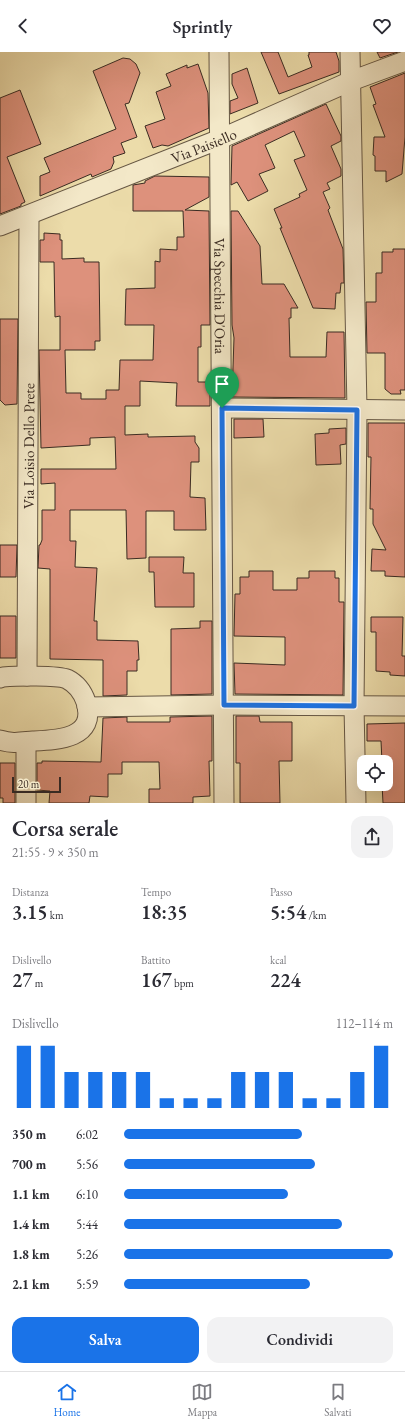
<!DOCTYPE html>
<html lang="it">
<head>
<meta charset="utf-8">
<style>
  :root { --surface:#fff; --page:#f2f2f3; --text:#2b2b33; --muted:#7c7c81; --line:#e1e1e2; --accent:#1a73e8 }
  body { margin:0; font-family:"EB Garamond",serif; background:var(--page); color:var(--text); height:100vh; display:flex; flex-direction:column; font-size:15px; white-space:nowrap }
  * { box-sizing:border-box; margin:0 }
  p { font-size:13px; color:var(--muted) }
  .icon { flex:none; width:22px; height:22px; fill:none; stroke:currentColor; stroke-width:2; stroke-linecap:round; stroke-linejoin:round }
  .map { position:relative; height:751px; overflow:hidden }
  .sheet { display:flex; flex-direction:column; background:var(--surface); flex:1 }
  .sheet>* { flex:none }
  .controls { position:absolute; left:357px; top:703px; display:grid; gap:8px }
  .controls a { display:grid; place-items:center; width:36px; height:36px; border-radius:8px; background:var(--surface); box-shadow:0 4px 16px #0002; font-size:20px }
  .scale { position:absolute; left:12px; bottom:10px; width:49px; box-sizing:border-box; padding-left:4px; border:2px solid #3a2b22; border-top:0; font-size:11px; line-height:14px; white-space:nowrap; color:#3a2b22; -webkit-text-stroke:3px #f3e8c8; paint-order:stroke }
  .pin { position:absolute; display:grid; place-items:center; width:34px; height:34px; color:#fff; margin:-41px -17px; border-radius:50% 50% 50% 0; rotate:-45deg; box-shadow:0 0 4px #0007 }
  .pin .icon { rotate:45deg }
  .round { display:grid; place-items:center; flex:none; width:42px; height:42px; border-radius:12px; background:var(--page) }
  .headline { display:flex; align-items:center; justify-content:space-between; height:68px; padding:0 12px }
  h1 { font-size:22px; font-weight:600; line-height:30px }
  .stats { display:grid; grid-template-columns:repeat(3,1fr); gap:6px; height:68px; padding:4px 12px }
  .stats div { display:grid; align-content:center }
  .stats b { font-size:20px; font-weight:600 }
  .stats small { font-size:11px; font-weight:400 }
  .stats p { font-size:11px }
  .chart { height:112px; padding:8px 12px }
  .chart p { display:flex; justify-content:space-between }
  .chart svg { width:100%; height:72px; margin-top:4px; stroke:var(--accent); stroke-width:6 }
  .primary-button { display:flex; gap:8px; margin-top:auto; padding:8px 12px }
  .primary-button a { flex:1; height:46px; border-radius:12px; background:var(--accent); color:#fff; font-size:16px; font-weight:600; line-height:46px; text-align:center }
  .primary-button a+a { background:var(--page); color:var(--text) }
  ul { padding:0 12px; list-style:none; font-size:13px }
  li { display:grid; grid-template-columns:64px 48px 1fr; align-items:center; height:30px }
  li i { height:10px; border-radius:5px; background:var(--accent) }
  header { display:flex; justify-content:space-between; align-items:center; height:52px; padding:0 12px; background:var(--surface); font-size:18px; font-weight:600 }
  .menu { display:flex; justify-content:space-around; align-items:center; height:56px; border-top:1px solid var(--line); background:var(--surface); font-size:11px; color:var(--muted) }
  .menu a { display:grid; justify-items:center; gap:2px }
  .menu .current { color:var(--accent) }
  .map>svg:first-child { display:block }
  .building { fill:#dd917c; stroke:#3a2b22 }
  .lines { fill:none; stroke-linecap:round; stroke-linejoin:round }
  .minor-casing { stroke:#665744; stroke-width:21 }
  .minor { stroke:#f3e8c8; stroke-width:19 }
  .route-casing { stroke:#fff; stroke-width:8 }
  .route { stroke:#1a73e8; stroke-width:5 }
  .labels { text-anchor:middle; dominant-baseline:central; stroke-width:4; stroke-linejoin:round; paint-order:stroke }
  .street-label { font-size:15px; fill:#3a2b22; stroke:#f3e8c8 }
</style>
</head>
<body>
<header><svg class="icon" aria-label="back" viewBox="0 0 24 24"><path d="M15 5l-7 7 7 7"/></svg>Sprintly<svg class="icon" aria-label="heart" viewBox="0 0 24 24"><path d="M12 20l-8-8c-3-5 5-10 8-4 3-6 11-1 8 4z"/></svg></header>
<div class="map">
<svg width="405" height="751" viewBox="0 0 405 751">
  <rect width="100%" height="100%" fill="#ecdcaa"/>
  <filter id="stains"><feTurbulence type="fractalNoise" baseFrequency=".005" numOctaves="4"/><feColorMatrix values="0 0 0 0 .2 0 0 0 0 .09 0 0 0 0 .02 0 0 0 .5 -.17"/></filter>
  <radialGradient id="worn" r=".72"><stop offset=".6" stop-color="#630" stop-opacity="0"/><stop offset="1" stop-color="#630" stop-opacity=".3"/></radialGradient>
  <path class="building" d="M261,0h17l10,25 24,-10 -4,-12h1v-3h27l3,9v11l-60,22z
    M377,0h21l-18,6z
    M123,6l7,1 6,5 4,9 -11,30 -4,1 12,33 -16,6 4,10 -12,4 1,5 -3,7 -19,8 -1,-3 -51,22v-20l10,-4 -6,-14 72,-29 -23,-58z
    M198,12l10,29 1,35 -41,18 -6,-1 -9,3 -8,-22 20,-7 -9,-27 15,-6 -5,-12 21,-9v3z
    M247,16l11,35 -28,11v-13l8,-3 -6,-14v-10z
    M405,21v64l-3,37 -16,8v-11h-11v-15l-2,-1 1,-18h11l-12,-32 3,-1 -6,-17z
    M20,38l21,54 -34,13 18,45 -4,2v2l-21,8v-116z
    M326,52l15,32v5l-10,5 10,23v7l-14,7 3,6 -7,3 7,16 -2,2 15,39 1,34h-3l-1,10h-4l-1,16 -22,-1 -33,-80h2l-8,-19 26,-12 -1,-3 8,-4 -13,-30 11,-4 -11,-25 -29,14 10,23 -16,6 9,17 -20,10 -11,-19 -6,3 1,-39z
    M155,124l54,1v20l-24,13 24,1 1,114h-9v22h-3v35h12v24h-34l1,-23 -37,-2v25h-15v29l23,-1v3l47,-1v6l4,6v14h-8l-1,35 15,1 1,32h-32v-19h-28v47l-19,1 -1,-49h-56v31h6l-1,26 22,1 -3,53h3v19l41,1 1,19h-2v11h-10v24l-24,1v-36l-53,-1v-90l-12,-1 1,-23h1l2,-5v-30h13v-27l-14,1v-15h75l-1,-32 -25,1v7l-49,3 -2,-98h21v-34l-5,1 -1,-55h-14v-22h4v-7l16,1v6h2v19l22,-1v4h15l1,79h-5v9h-30l1,43h15v6h25v-9h13l1,-30h33l1,-35h-29l1,-36 29,-1v-27l5,1v-13l17,1v-13h7l-1,-26h-50v-26l12,-2v-2z
    M231,159h7l22,35 2,38h22l14,24h-7v10h-2l1,39h36l1,-25h17l1,66 -113,-1 2,-59 -2,-13z
    M393,197h12v141h-5l1,4h-10l-6,-5v-36h-18l-1,-51h10v-29h6v-21h11z
    M0,267h18l-1,85 -12,1 -5,-5z
    M234,367h29l1,18 -30,1z
    M368,371h37v154l-20,-1v-5h-14l1,-22 14,1 -13,-26v-15h-3l1,-52h-3z
    M346,376v16l-6,1 1,19 -25,1 -1,-31 14,-1v-4z
    M0,493h17l-1,32h-16z
    M149,505h35l-1,16h11v34h-39l-1,-35h-5z
    M249,519h24v19h24v-12h12v-7h26v7h4v24h5l-1,93 -108,-1 -1,-31 51,2v-28l-51,-1 1,-42h5v-17h9z
    M0,564h16v42h-16z
    M371,565h32l-1,39h3v20l-15,-1v-3l-14,-1v-39h-5z
    M200,569h12v73l-41,1v-66l29,-1z
    M212,664v45h-3l1,35 -17,1v6h-44v-14h11l-1,-27h-37v12h-14v23l-18,-1 -1,7h-40l1,-12 -13,-1v-27h5v-2l59,1 2,-44 24,-1v5h43v-5z
    M236,664h23l1,6h32v39h-13l1,42h-40v-40h-4z
    M405,671v80h-22l-1,-19h4v-22h-4l-1,-21h-14v-17z
    M0,711h15v40h-12v-5h-3z"/>
  <g class="lines">
    <defs>
      <g id="minor">
        <path id="s1" d="M219,0l5,751"/>
        <path d="M350,0l7,358 -3,296 2,97"/>
        <path id="s2" d="M0,174l220,-87 131,-58 54,-20"/>
        <path d="M222,356l183,2"/>
        <path id="s3" d="M27,624l2,-461"/>
        <path d="M0,626l3,-1c13,-1 54,-2 64,2 10,5 16,14 19,23 11,37 -29,38 -53,39 -12,1 -21,3 -33,-1"/>
        <path d="M87,655l137,-2 181,1"/>
        <path d="M26,690v61"/>
      </g>
    </defs>
    <use href="#minor" class="minor-casing"/>
    <use href="#minor" class="minor"/>
  </g>
  <g class="lines">
    <defs>
      <path id="route" d="M222,356l135,2 -3,296 -130,-1z"/>
    </defs>
    <use href="#route" class="route-casing"/>
    <use href="#route" class="route"/>
  </g>
  <g class="labels">
    <g class="street-label">
      <text stroke="none"><textPath href="#s2" startOffset="219">Via Paisiello</textPath></text>
      <text stroke="none"><textPath href="#s1" startOffset="244">Via Specchia D'Oria</textPath></text>
      <text stroke="none"><textPath href="#s3" startOffset="230">Via Loisio Dello Prete</textPath></text>
    </g>
  </g>
  <rect width="100%" height="100%" filter="url(#stains)"/>
  <rect width="100%" height="100%" fill="url(#worn)"/>
</svg>
<div class="controls">
<a><svg class="icon" aria-label="locate" viewBox="0 0 24 24"><circle cx="12" cy="12" r="6"/><path d="M12 2v4M12 18v4M2 12h4M18 12h4"/></svg></a>
</div>
<div class="scale">20 m</div>
<div class="pin" style="left:222px;top:356px;background:#1e9e55"><svg class="icon" aria-label="arrive" viewBox="0 0 24 24"><path d="M6 21V4h12l-3 4 3 4H6"/></svg></div>
</div>
<section class="sheet">
<div class="headline"><div><h1>Corsa serale</h1><p>21:55 · 9 × 350 m</p></div><a class="round"><svg class="icon" aria-label="share" viewBox="0 0 24 24"><path d="M12 15V3M7 8l5-5 5 5M5 13v7h14v-7"/></svg></a></div>
<div class="stats">
<div><p>Distanza</p><b>3.15<small> km</small></b></div>
<div><p>Tempo</p><b>18:35</b></div>
<div><p>Passo</p><b>5:54<small> /km</small></b></div>
</div>
<div class="stats">
<div><p>Dislivello</p><b>27<small> m</small></b></div>
<div><p>Battito</p><b>167<small> bpm</small></b></div>
<div><p>kcal</p><b>224</b></div>
</div>
<div class="chart"><p><span>Dislivello</span>112–114 m</p>
<svg viewBox="0 0 160 44" preserveAspectRatio="none"><path d="M5 44V6M15 44V6M25 44V22M35 44V22M45 44V22M55 44V22M65 44V38M75 44V38M85 44V38M95 44V22M105 44V22M115 44V22M125 44V38M135 44V38M145 44V22M155 44V6"/></svg>
</div>
<ul>
<li><b>350 m</b>6:02<i style="width:66%"></i></li>
<li><b>700 m</b>5:56<i style="width:71%"></i></li>
<li><b>1.1 km</b>6:10<i style="width:61%"></i></li>
<li><b>1.4 km</b>5:44<i style="width:81%"></i></li>
<li><b>1.8 km</b>5:26<i style="width:100%"></i></li>
<li><b>2.1 km</b>5:59<i style="width:69%"></i></li>
</ul>
<div class="primary-button"><a>Salva</a><a>Condividi</a></div>
</section>
<nav class="menu">
<a class="current"><svg class="icon" aria-label="home" viewBox="0 0 24 24"><path d="M3 11l9-7 9 7M6 9v11h12V9"/></svg>Home</a>
<a><svg class="icon" aria-label="map" viewBox="0 0 24 24"><path d="M3 6l6-2 6 2 6-2v14l-6 2-6-2-6 2zM9 4v14M15 6v14"/></svg>Mappa</a>
<a><svg class="icon" aria-label="saved" viewBox="0 0 24 24"><path d="M7 4h10v16l-5-4-5 4z"/></svg>Salvati</a>
</nav>
</body>
</html>
